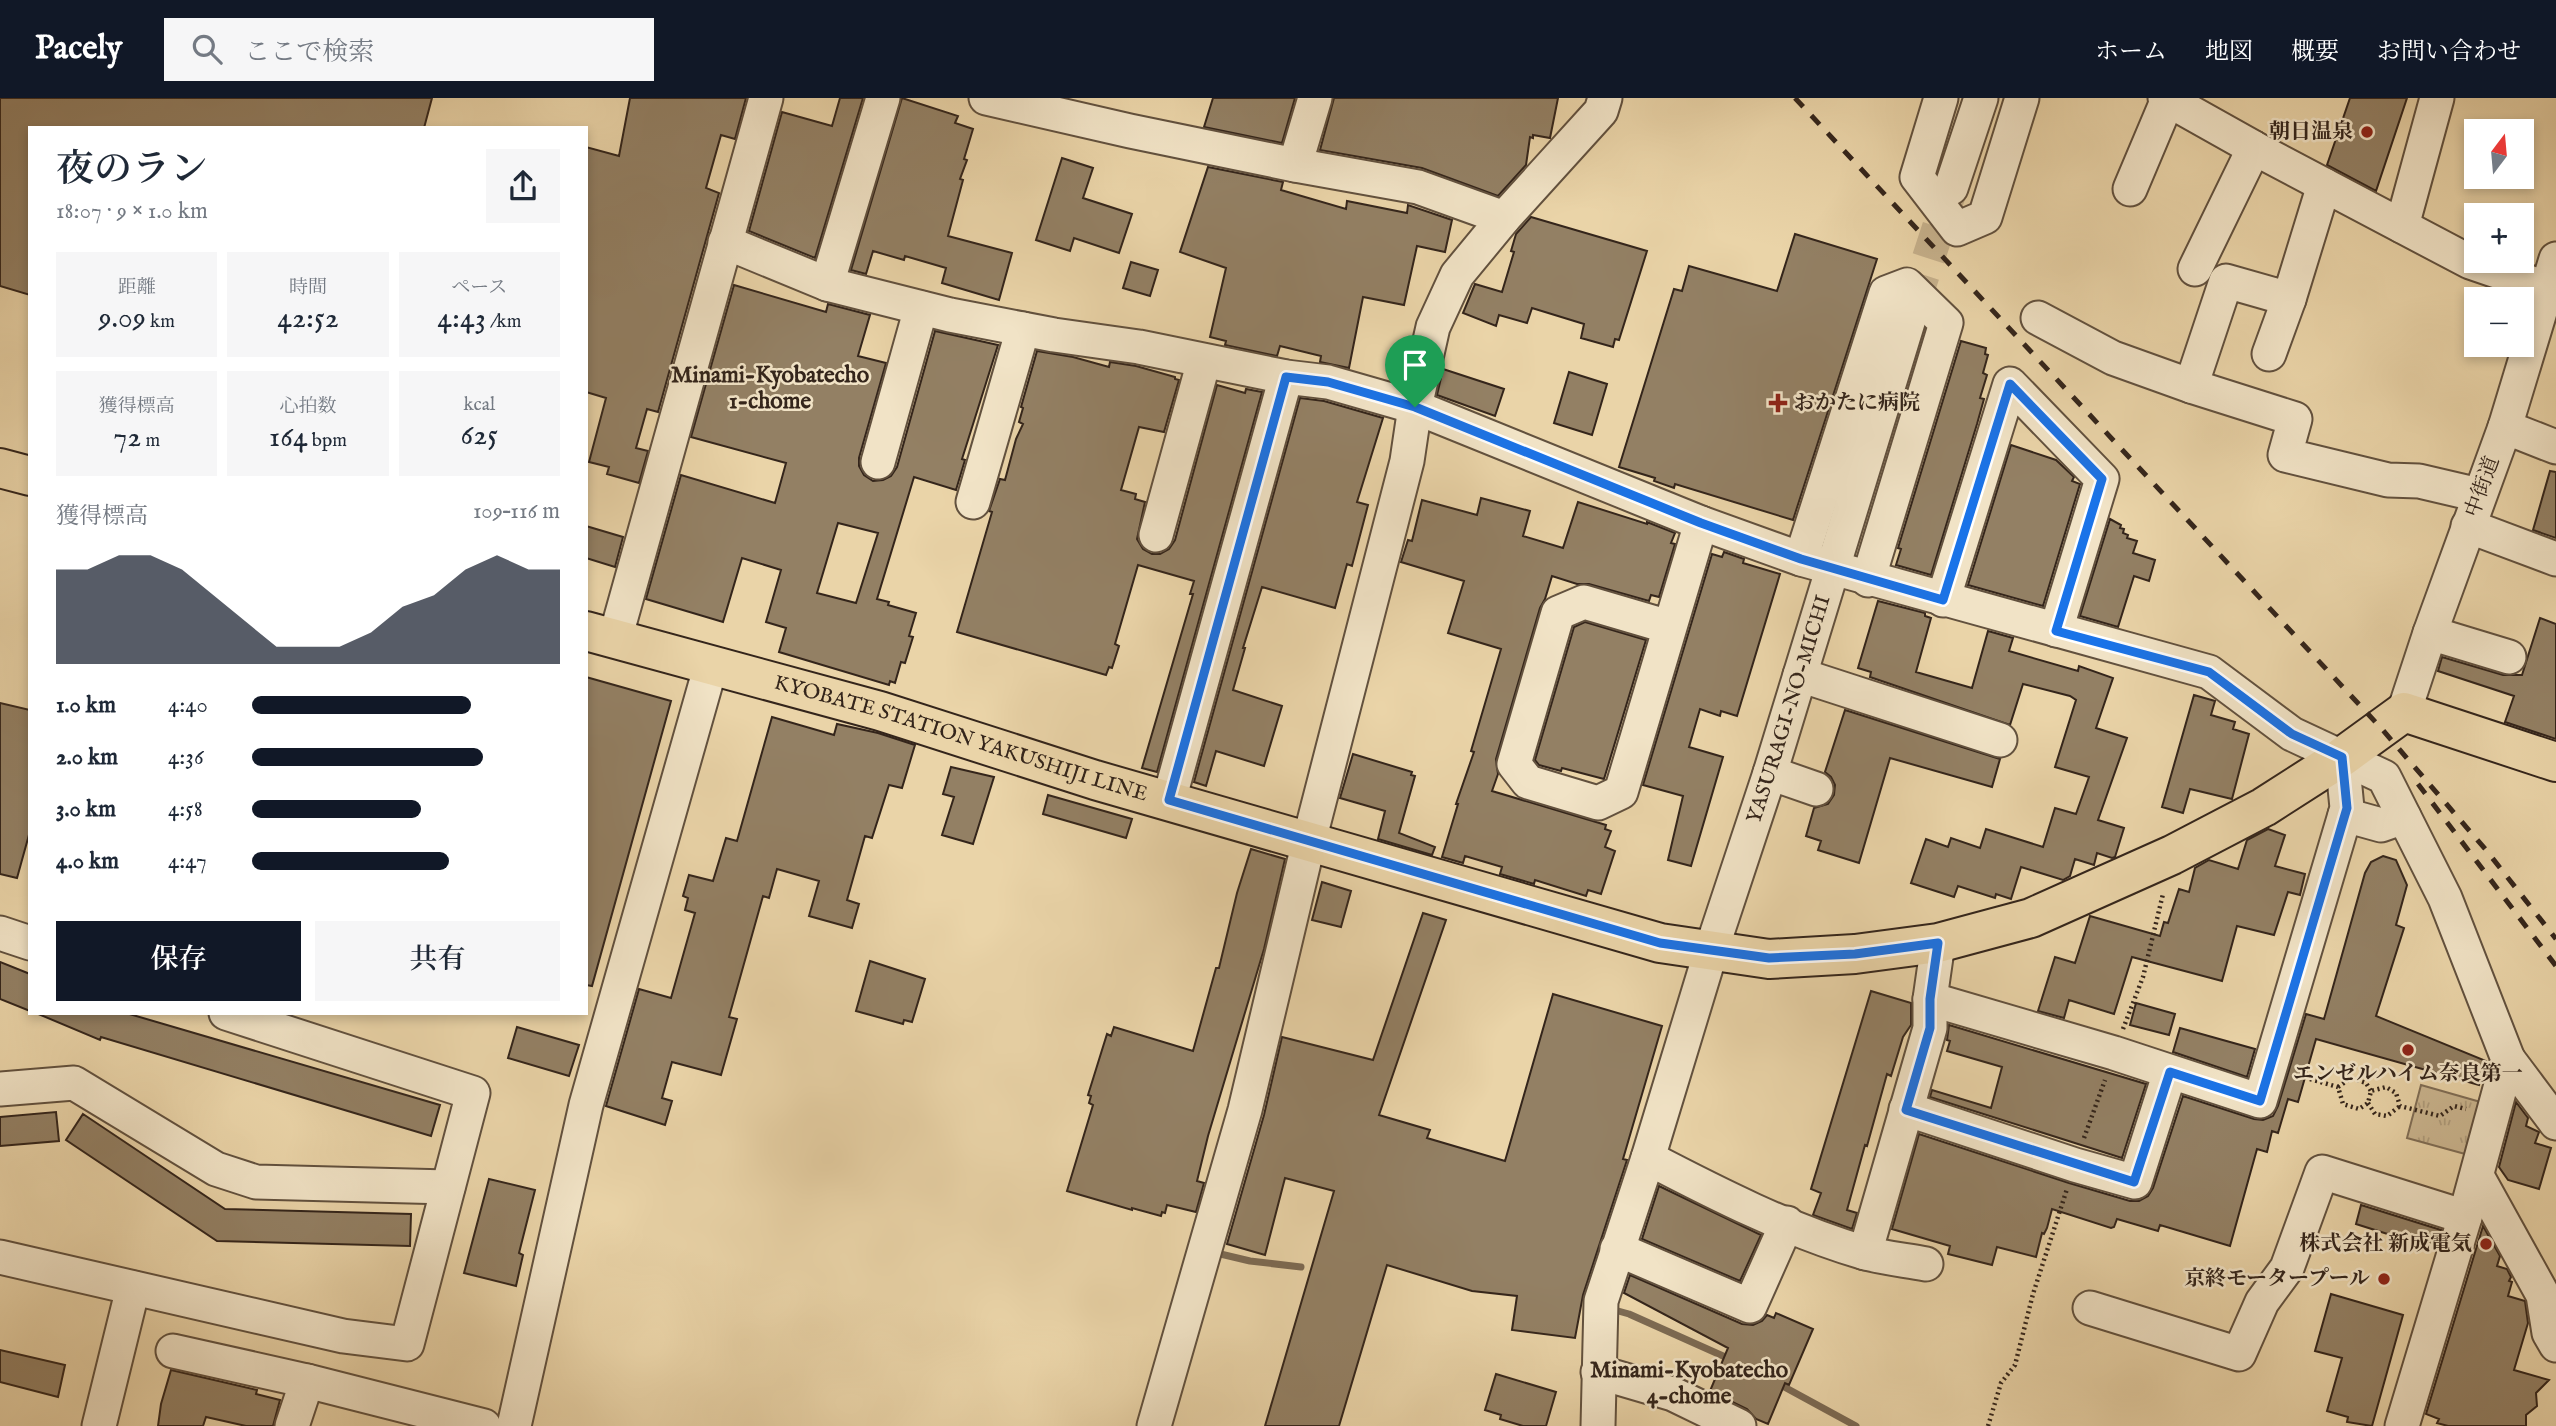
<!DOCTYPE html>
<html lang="ja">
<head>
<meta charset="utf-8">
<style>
  :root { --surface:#fff; --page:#f6f6f7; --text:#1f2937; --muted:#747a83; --accent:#111827 }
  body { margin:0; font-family:"IM FELL English","Noto Serif JP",serif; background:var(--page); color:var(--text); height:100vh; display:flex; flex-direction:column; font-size:26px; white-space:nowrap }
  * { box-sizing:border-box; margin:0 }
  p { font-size:23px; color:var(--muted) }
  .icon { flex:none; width:38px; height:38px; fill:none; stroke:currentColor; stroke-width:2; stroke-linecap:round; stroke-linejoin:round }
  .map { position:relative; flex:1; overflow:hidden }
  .details { position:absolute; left:28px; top:28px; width:560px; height:889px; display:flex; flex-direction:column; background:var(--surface); border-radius:0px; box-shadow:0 4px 10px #0003 }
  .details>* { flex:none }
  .needle { width:46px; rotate:16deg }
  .tools { position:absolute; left:2464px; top:21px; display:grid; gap:14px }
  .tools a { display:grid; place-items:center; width:70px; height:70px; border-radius:0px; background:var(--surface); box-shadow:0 4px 10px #0003; font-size:35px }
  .pin { position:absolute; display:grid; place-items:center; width:60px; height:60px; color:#fff; margin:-72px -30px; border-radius:50% 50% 50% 0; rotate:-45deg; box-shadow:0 0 7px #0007 }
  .pin .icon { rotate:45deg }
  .round { display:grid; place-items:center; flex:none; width:74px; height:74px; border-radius:0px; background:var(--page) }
  .head { display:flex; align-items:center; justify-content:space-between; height:119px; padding:0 28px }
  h1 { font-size:38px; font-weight:600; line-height:52px }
  .figures { display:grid; grid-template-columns:repeat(3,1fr); gap:10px; height:119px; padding:7px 28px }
  .figures div { display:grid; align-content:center; border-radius:0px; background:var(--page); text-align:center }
  .figures b { font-size:30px; font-weight:600 }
  .figures small { font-size:19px; font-weight:400 }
  .figures p { font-size:19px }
  .chart { height:196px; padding:14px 28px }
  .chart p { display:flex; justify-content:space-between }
  .chart svg { width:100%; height:126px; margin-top:7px; fill:var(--accent); opacity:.7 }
  .cta { display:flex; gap:14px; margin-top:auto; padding:14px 28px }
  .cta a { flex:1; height:80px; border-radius:0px; background:var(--accent); color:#fff; font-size:28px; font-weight:600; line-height:80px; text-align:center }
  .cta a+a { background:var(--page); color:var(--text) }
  ul { padding:0 28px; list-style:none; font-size:23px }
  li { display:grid; grid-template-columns:112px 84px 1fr; align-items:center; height:52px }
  li i { height:18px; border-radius:9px; background:var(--accent) }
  header { display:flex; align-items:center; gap:42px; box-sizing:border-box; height:98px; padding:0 35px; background:var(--accent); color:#fff }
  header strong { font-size:33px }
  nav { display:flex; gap:38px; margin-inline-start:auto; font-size:24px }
  .search { width:490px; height:63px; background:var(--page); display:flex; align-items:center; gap:18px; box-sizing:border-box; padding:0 24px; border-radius:0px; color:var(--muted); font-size:26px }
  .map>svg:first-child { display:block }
  .grass { fill:url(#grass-tufts); stroke:#806e56; stroke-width:2 }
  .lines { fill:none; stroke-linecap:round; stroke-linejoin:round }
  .stream { stroke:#7c6a53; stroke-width:7 }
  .building { fill:#938064; stroke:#34251b; stroke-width:2; fill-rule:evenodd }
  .minor-tunnel { stroke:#c6b18c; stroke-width:33; stroke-dasharray:33 17; stroke-linecap:butt }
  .minor-casing { stroke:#62513e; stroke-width:37 }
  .major-casing { stroke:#34251b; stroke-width:42 }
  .path { stroke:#34251b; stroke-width:4.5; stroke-dasharray:2 3.5; stroke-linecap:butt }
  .minor { stroke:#f1e3c6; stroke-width:33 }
  .major { stroke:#ead4a8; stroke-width:38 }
  .rail { stroke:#34251b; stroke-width:5; stroke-dasharray:12 12; stroke-linecap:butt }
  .route-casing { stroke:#fff; stroke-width:14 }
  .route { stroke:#1a73e8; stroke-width:9 }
  .poi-dot { fill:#8f2418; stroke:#f1e3c6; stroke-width:2.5 }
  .labels { text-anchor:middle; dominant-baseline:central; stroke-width:5; stroke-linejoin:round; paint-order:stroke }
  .poi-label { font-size:21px; font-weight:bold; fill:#34251b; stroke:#f1e3c6; text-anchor:end }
  .street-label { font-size:21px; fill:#34251b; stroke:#f1e3c6 }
  .neighbourhood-label { font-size:23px; font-weight:bold; fill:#34251b; stroke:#f1e3c6 }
</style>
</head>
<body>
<header>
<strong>Pacely</strong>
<div class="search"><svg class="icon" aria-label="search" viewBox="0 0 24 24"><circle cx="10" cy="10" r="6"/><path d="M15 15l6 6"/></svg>ここで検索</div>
<nav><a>ホーム</a><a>地図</a><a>概要</a><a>お問い合わせ</a></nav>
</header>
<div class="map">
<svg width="2556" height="1328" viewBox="0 0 2556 1328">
  <defs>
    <pattern id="grass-tufts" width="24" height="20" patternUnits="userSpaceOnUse" patternTransform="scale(1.75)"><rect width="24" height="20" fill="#cbb690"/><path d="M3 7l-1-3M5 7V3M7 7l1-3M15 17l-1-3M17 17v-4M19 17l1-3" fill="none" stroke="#af9c7c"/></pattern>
  </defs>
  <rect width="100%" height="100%" fill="#ead4a8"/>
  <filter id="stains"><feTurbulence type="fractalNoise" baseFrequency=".00286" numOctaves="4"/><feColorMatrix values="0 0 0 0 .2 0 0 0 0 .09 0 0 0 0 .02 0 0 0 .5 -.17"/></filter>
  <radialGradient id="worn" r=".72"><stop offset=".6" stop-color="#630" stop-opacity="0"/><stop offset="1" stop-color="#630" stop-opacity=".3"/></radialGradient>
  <path class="grass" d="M2421,987l70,20 -15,52 -69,-19z"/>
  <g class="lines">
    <path class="stream" d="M1212,1154l38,9 51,6
      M1611,1211l18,5 103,46
      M1777,1285l79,43"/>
  </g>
  <path class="building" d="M0,0h432l-8,30h-394v167l-30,-9z
    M630,0h116l-11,41 -14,-4 -15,53 13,5 -61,219 -11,-3 -11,39 12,3 -9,32 -32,-9 2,-7 -20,-5 17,-64 -20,-6v-245l33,9z
    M840,0h23l-48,160 -66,-27 33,-119 50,14z
    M902,0l56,18 -3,7 18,6 -9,30 3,1 -7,19 3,1 -15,56 64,17 -13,47 -57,-17 4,-15 -41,-12 -1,4 -31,-9 -7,23 -15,-4z
    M1213,0h82l-13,45 -78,-16z
    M1334,0h224l-8,40 -17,-3v3l-3,-1 -4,28 -28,31 -76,-28 -102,-18z
    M2350,0h57l-31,93 -49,-26z
    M1062,60l31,10 -10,30 49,16 -13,39 -45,-15 -4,13 -34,-11z
    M1208,69l75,15 -2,8 65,19 1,-8 60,12 1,-8 44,15 -7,32 -28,-6 -13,59 -41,-8 -14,71 -29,-6 1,-6 -41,-10 -3,10 -52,-11 1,-4 -16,-4 16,-69 -46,-16z
    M1531,119l116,34 -28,89 -4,-1 -2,8 -32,-9 3,-14 -52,-16 -5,15 -28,-8 -3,11 -33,-13 12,-29 27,8 12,-40 -3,-1 5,-17z
    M1795,136l82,25 -84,261 -118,-36 -1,4 -20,-7 1,-3 -36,-11 55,-178 8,2 7,-25 88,25z
    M1131,164l27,8 -8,26 -27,-8z
    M734,187l92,27 2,-8 42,11 -12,41 28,7 -27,95v8l5,9 9,6 10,-1 8,-4 6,-9 38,-136 63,14 -36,114 3,1 -9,30 -42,-13 -37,122 12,3 -1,3 28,8 -7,23 4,1 -8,26 -4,-1 -6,21 -5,-2 -1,4 -110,-33 7,-24 -20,-6 15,-52 -39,-12 -19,64 -77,-23 35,-124 94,28 11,-40 -95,-26zM838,425l40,10 -22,70 -39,-10z
    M1961,243l25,7 -1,6 3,1 -5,18 4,2 -7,23 4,1 -7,25 -46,151 -35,-10 5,-16 -3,-1z
    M1037,253l36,6 36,10 1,-5 26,4 39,11v2l4,1 -15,52 -25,-5 -18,63 15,4 -1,5 10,3 -8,37 6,10 9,5h8l9,-5 6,-9 42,-155 28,8 1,-4 16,3 -105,380 -15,-4 51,-174h-3l4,-13 -56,-16 -23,79 4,2 -7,22 -3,-1 -3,8 -149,-43 35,-120 -3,-1 11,-32 5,1 11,-41 7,-15 -4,-2 4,-14 -2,-1z
    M1443,271l61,20 -9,27 -58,-21z
    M1569,274l38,12 -15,51 -38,-12z
    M1300,300l24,3 59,17 -26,84 11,3 -16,61 -5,-2 -12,44 -73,-21 -19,61h2l-12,42 49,16 -18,60 -48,-15 -10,35 -12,-4z
    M2011,347l45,15 18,17 -2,4 8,3 -37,122 -75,-21z
    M2550,373l6,1v66l-23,-8z
    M1481,400l49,13 -7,25 40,12 15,-46 69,22v-2l28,11 -4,10 4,1 -16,53 -8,-2 -2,6 -60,-17h-12l-25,-8 -7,23 -5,9 -44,151 2,15 -6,17 114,34 -1,4 6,2 -6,16 10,4 -14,43 -13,-4 -2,6 -51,-16 -1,4 -34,-10 2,-7 -37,-11 -2,7 -21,-6 16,-53h-2l18,-52 -3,-1 30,-102 -53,-16 16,-52 -63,-19 7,-22 4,1 10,-41 55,15z
    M2110,421l11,6 -1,3 4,1 -1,4 5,2 -1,3 10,3 -4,12 22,7 -6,21 -15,-5 -16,51 -38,-11z
    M586,428l37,11 -8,30 -29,-9z
    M1724,454l20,7 -1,4 37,11 -43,142 -16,-5 -1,5 -20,-7 -11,38 34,10 -32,109 -23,-6 15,-64 -40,-11 69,-231 10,3z
    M1878,503l47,12v3l6,2 -15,54 56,16 16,-57 25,7 -4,13 69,20 1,-5 34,12 -17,50 31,10 -29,82 26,8 -9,29 -3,1 -15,-5 -3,12 -19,-6 -5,17 -7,4 -42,-13 -10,32 -15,-5 -1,4 -37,-12 -4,11 -43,-14 15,-44 22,8 3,-9 29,10 6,-19 57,18 12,-39 21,6 13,-37 -34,-10 21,-67 -6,-4 -47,-12 -13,41 -140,-48 1,-5 -13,-4z
    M2540,520l16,6v115l-51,-17 9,-26 -76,-25 4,-14 61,18h19z
    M1585,524l61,18 -42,139 -42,-11 -1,3 -22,-6 -4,-5 39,-133z
    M586,579l85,24 -79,285 -6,-1z
    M2194,597l21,6 -4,14 24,7 -2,7 16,5 -17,65 -42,-10 -7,24 -21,-6z
    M0,605l30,7v121l-13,47 -17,-4z
    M1845,612l155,49 -8,28 -102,-29 -31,105 -41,-13 3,-9 -15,-5 8,-28 14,-4 6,-9 1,-10 -4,-8 -6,-5z
    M772,619l62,18 3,-11 41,9 37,12 -13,43 -13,-3 -17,53 -7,-2 -18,64 12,4 -7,24 -43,-12 10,-35 -42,-12 -8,29 -6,-2 -34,121 8,2 -16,56 -49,-13 -10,36 10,3 -7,24 -59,-19 33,-117 32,9 24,-85 -10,-3 3,-12 -5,-2 6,-21 24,6 13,-43 11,3z
    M1353,656l59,18 -1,3 4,1 -16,57 36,14 -3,8 -54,-16 7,-28 -45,-13z
    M951,669l43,10 -21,67 -31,-9 12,-38 -11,-3z
    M1048,697l84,24 -6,19 -83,-24z
    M2268,731l17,6 -10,31 30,8 -5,21 -12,-3 -14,43 -37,-9 -15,55 -90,-24 -18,57 -45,-14 -5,18 -26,-7 17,-54 20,6 15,-47 70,20 4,-14 4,1 11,-34 10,3 6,-24 14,-8 29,9 9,-29z
    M1251,751l34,10 -21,90 -56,187 -11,45 7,2 -8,29 -29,-7 -2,8 -3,-1 -1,4 -29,-8v2l-65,-19 26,-86 -4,-2 2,-7 -3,-1 19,-61 4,2 3,-9 79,24 23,-83h3l18,-75z
    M2383,758l13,4 11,25 -11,40 8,3 -28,88 110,45 -7,24 -163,-46 -18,63 -10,-3 -10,34 -6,-2 -5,21 -10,-3 -27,97 -70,-21 -2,6 -41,-12 -3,8 -3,1 -59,-19 -5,19 -3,6 -2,-1 -6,24 -39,-10 -5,18 -44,-11 2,-8 -58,-17 27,-95 150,49 61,18h9l9,-5 5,-8 30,-92 71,23 9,1 10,-4 5,-10 28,-92 18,5 41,-146 6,-11z
    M1322,784l29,9 -10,36 -29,-7z
    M1423,815l23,7 -67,195 51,15 -3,8 78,23 48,-167 109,32 -39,133 4,1 -44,135 -8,43 -63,-8 5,-34 -45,-5 -85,-26 -48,161h-74l69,-235 -49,-13 -20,77 -38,-11 37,-129 18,-78 91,23z
    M870,863l55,18 -13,43 -8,-2 -1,4 -47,-13z
    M0,864l30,12v37l-30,-12z
    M1871,893l40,12v22l-8,12 -12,39 -4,-2 -20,72 -2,-1 -18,65 10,3 -5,16 -39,-14 8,-22 -10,-4z
    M2136,905l39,11 -6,21 -39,-10z
    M36,915h90l314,92 -9,31 -330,-99 -1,3z
    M1949,927l197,59 -24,74 -192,-61 2,-7 59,18 11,-41 -55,-16 3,-10 -3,-1z
    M517,929l62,18 -10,31 -61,-18z
    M2180,930l75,21 -8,28 -74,-25z
    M2516,1004l12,16 -2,8 13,6 -4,11 16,5 -12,41 -31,-9 -9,-13z
    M56,1014l3,29 -59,5v-29z
    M83,1016l142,95 186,5 -1,32 -193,-5 -151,-101z
    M489,1081l46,11 -16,63 4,2 -7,31 -52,-13z
    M1659,1088l102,49 -21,46 -98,-42z
    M2361,1107l80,25 -6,19 -79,-25z
    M2483,1128l17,30 -3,10 10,3 4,8 -2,4 3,1 -4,14 17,5 3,22 -14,47 35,10 -13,13 1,13 -11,9v11h-78l-11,-3 2,-4 -13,-5z
    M1630,1177l112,49 11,1 9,-4 5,-6 7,3 2,-5 37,16 -24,56 -4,-2 -17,41 -12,-5 -9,-10 -37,-18 18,-43 -104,-55z
    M2331,1196l72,21 -31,111 -25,-4 1,-5 -21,-6 15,-53 -27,-7z
    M0,1252l65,15 -7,32 -58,-15z
    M171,1272l86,20 -1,4 24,6 -7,26h-27l-40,-9 -3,9h-45l3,-22z
    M1496,1276l60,18 -10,34h-23l-23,-7 1,-4 -16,-5z"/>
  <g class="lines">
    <path class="minor-tunnel" d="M1913,208l38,-117"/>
    <defs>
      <g id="minor">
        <path d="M986,0l144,33 165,34 123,22 86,31"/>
        <path d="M1941,0l-24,79 40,52 28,-12 37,-119"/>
        <path d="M2165,0l89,50 216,114 76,26"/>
        <path d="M1295,67l20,-67"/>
        <path d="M1951,90l30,-90"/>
        <path d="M2130,91l38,-90"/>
        <path d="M2402,128l35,-128"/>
        <path d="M725,144l102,42 123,31 104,20 85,12 147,30 42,5 87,25 286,116 100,36 408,113 83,62 92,43 61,121 63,161 -43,158 -63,209"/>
        <path d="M2195,171l59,-121"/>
        <path d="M827,186l56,-186"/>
        <path d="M2038,220l75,40 78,28 104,33 -10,36 103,25 31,1 60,14"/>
        <path d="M2269,256l20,-55"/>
        <path d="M2191,288l35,-105 63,18 35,-114"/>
        <path d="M2505,329l51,20"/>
        <path d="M878,364l43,-154"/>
        <path d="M973,404l50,-173"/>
        <path d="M2468,428l88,33"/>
        <path d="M1156,437l48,-174"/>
        <path d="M1801,461l85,-266 21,-8 39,38 -78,257"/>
        <path d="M1943,502l67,-216 92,95 -46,151"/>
        <path d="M1669,529l-85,-25 -26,11 -44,151 14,18 70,21 23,-11 80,-269"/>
        <path d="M2430,535l79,24"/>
        <path d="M615,541l151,-541"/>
        <path d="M1800,577l200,65"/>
        <path d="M2404,614l26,-79 75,-206 51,-168"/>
        <path d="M1770,675l46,16"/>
        <path d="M1169,702l117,-423"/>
        <path d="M2345,717l36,10 23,-8"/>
        <path d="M0,835l30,10"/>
        <path d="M1930,901l184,54 146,48 87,-293 -5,-51"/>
        <path d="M2508,961l48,64"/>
        <path d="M0,991l74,-6 142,86 40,13 192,5"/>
        <path d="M1906,1011l169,56 60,17 35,-110"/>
        <path d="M1648,1060c69,36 140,72 214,94 21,6 43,8 64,12"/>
        <path d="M2477,1078l66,119 6,38 7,12"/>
        <path d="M1617,1151l133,57 37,-83"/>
        <path d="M1865,1155l65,-225v-29l8,-56"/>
        <path d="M0,1159l343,79 64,8 66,-251 -247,-80"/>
        <path d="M2090,1210l149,46 23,-52 25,-34 35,-96 143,45"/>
        <path d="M173,1253l134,30 177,45"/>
        <path d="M1598,1274l75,22 66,32"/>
        <path d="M99,1328l34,-138"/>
        <path d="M292,1328l15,-45"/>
        <path d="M514,1328l72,-321 125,-440"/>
        <path d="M1154,1328l91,-316 64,-269 98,-380 8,-54 18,-80 24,-52 47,-57 97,-107 4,-13"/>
        <path id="s1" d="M1598,1328l3,-125 47,-143 63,-207 59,-178 143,-467"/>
      </g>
      <g id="major">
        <path d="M0,370l30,8"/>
        <path id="s2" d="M586,533l294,80 215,69 565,163 109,16 86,-5 83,-11 93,-25 141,-63 92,-48 78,-50 62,-45 152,50"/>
      </g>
    </defs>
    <use href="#minor" class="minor-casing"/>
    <use href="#major" class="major-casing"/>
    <path class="path" d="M2123,931l20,-52 20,-83
      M2310,981l28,8 5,17 16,5 9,-6 3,-12 15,-4 10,6 4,13 40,10 14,-10 12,3
      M2338,989l13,-9 15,5 5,8
      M2368,1005l7,11 12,2 13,-10
      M2084,1040l21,-58
      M1988,1328l13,-43 14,-18 18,-71 34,-105"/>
    <use href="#minor" class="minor"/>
    <use href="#major" class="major"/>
    <path class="rail" d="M1795,0l586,630 105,122 70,89
      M2418,686l138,182"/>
  </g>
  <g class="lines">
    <defs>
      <path id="route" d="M1286,279l42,5 87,25 286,116 100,36 142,41 67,-216 92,95 -46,152 153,41 83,62 50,23 5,51 -87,293 -90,-29 -36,110 -228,-72 24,-82v-29l8,-56 -83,11 -86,4 -109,-15 -491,-143z"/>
    </defs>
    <use href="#route" class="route-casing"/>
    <use href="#route" class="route"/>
  </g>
  <g class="poi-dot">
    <circle cx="2367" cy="34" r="7"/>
    <path d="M1774.5 294.5h7v7h7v7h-7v7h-7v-7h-7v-7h7z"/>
    <circle cx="2408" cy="952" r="7"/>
    <circle cx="2486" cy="1146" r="7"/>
    <circle cx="2384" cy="1181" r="7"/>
  </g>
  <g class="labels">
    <g class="poi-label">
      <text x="2353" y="34">朝日温泉</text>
      <text x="1794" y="305" text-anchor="start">おかたに病院</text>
      <text x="2408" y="976" text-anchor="middle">エンゼルハイム奈良第一</text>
      <text x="2472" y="1146">株式会社 新成電気</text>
      <text x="2370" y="1181">京終モータープール</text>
    </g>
    <g class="street-label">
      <text transform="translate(2483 389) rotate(-70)">中街道</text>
      <text stroke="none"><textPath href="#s1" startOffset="746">YASURAGI-NO-MICHI</textPath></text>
      <text stroke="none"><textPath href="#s2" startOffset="390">KYOBATE STATION YAKUSHIJI LINE</textPath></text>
    </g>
    <g class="neighbourhood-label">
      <text x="770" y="277">Minami-Kyobatecho<tspan x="770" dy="26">1-chome</tspan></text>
      <text x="1689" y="1272">Minami-Kyobatecho<tspan x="1689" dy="26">4-chome</tspan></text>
    </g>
  </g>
  <rect width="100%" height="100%" filter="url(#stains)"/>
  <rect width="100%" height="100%" fill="url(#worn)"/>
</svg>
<div class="tools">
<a><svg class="needle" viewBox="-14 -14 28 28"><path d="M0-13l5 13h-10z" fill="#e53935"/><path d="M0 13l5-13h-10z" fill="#747a83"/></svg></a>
<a>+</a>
<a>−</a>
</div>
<div class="pin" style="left:1415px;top:309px;background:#1e9e55"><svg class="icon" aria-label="arrive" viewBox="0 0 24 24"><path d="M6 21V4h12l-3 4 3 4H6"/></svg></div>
<section class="details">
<div class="head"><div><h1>夜のラン</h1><p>18:07 · 9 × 1.0 km</p></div><a class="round"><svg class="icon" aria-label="share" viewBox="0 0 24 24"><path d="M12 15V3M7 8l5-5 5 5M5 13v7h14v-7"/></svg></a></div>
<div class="figures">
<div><p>距離</p><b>9.09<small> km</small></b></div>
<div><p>時間</p><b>42:52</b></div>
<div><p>ペース</p><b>4:43<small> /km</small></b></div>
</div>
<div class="figures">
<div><p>獲得標高</p><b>72<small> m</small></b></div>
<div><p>心拍数</p><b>164<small> bpm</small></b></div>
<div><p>kcal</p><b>625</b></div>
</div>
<div class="chart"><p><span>獲得標高</span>109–116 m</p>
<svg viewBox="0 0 160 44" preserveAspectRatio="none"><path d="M0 44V11L10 11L20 6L30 6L40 11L50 20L60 29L70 38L80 38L90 38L100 33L110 24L120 20L130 11L140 6L150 11L160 11V44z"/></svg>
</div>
<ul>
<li><b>1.0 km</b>4:40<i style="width:71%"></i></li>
<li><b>2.0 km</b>4:36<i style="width:75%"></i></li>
<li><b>3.0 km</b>4:58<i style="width:55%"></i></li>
<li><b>4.0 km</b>4:47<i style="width:64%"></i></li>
</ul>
<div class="cta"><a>保存</a><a>共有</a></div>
</section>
</div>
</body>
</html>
